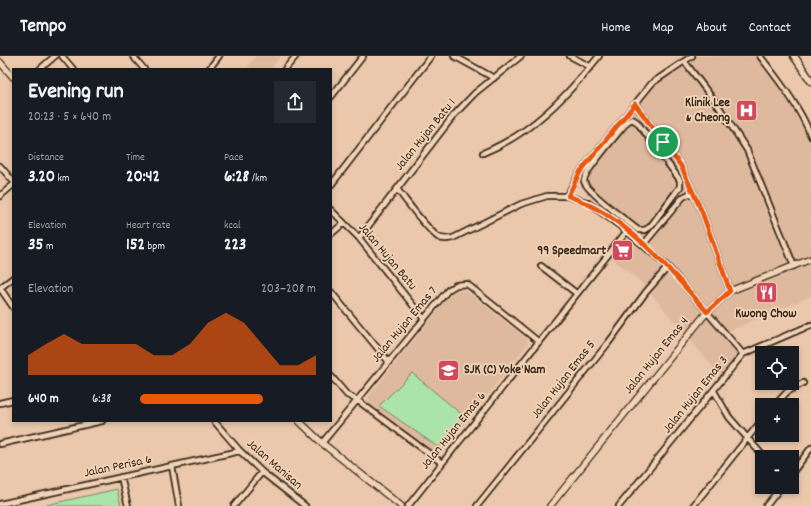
<!DOCTYPE html>
<html lang="en">
<head>
<meta charset="utf-8">
<style>
  :root { --surface:#171b24; --page:#242831; --text:#f1f3f6; --muted:#9ea1a6; --line:#363941; --accent:#ea580c }
  body { margin:0; font-family:Dekko,sans-serif; background:var(--page); color:var(--text); height:100vh; display:flex; flex-direction:column; font-size:15px; white-space:nowrap }
  * { box-sizing:border-box; margin:0 }
  p { font-size:13px; color:var(--muted) }
  .icon { flex:none; width:22px; height:22px; fill:none; stroke:currentColor; stroke-width:2; stroke-linecap:round; stroke-linejoin:round }
  .map { position:relative; flex:1; overflow:hidden }
  .sheet { position:absolute; left:12px; top:12px; width:320px; height:354px; display:flex; flex-direction:column; background:var(--surface); border-radius:0px; box-shadow:0 2px 6px #0003 }
  .sheet>* { flex:none }
  .controls { position:absolute; left:755px; top:290px; display:grid; gap:8px }
  .controls a { display:grid; place-items:center; width:44px; height:44px; border-radius:0px; background:var(--surface); box-shadow:0 2px 6px #0003; font-size:20px }
  .pin { position:absolute; display:grid; place-items:center; width:34px; height:34px; color:#fff; margin:-17px; border:2px solid #fff; border-radius:50%; box-shadow:0 1px 4px #0007 }
  .round { display:grid; place-items:center; flex:none; width:42px; height:42px; border-radius:0px; background:var(--page) }
  .overview { display:flex; align-items:center; justify-content:space-between; height:68px; padding:0 16px }
  h1 { font-size:22px; font-weight:700; line-height:30px }
  .figures { display:grid; grid-template-columns:repeat(3,1fr); gap:6px; height:68px; padding:4px 16px }
  .figures div { display:grid; align-content:center }
  .figures b { font-size:17px; font-weight:700 }
  .figures small { font-size:11px; font-weight:400 }
  .figures p { font-size:11px }
  .chart { height:112px; padding:8px 16px }
  .chart p { display:flex; justify-content:space-between }
  .chart svg { width:100%; height:72px; margin-top:4px; fill:var(--accent); opacity:.7 }
  ul { padding:0 16px; list-style:none; font-size:13px }
  li { display:grid; grid-template-columns:64px 48px 1fr; align-items:center; height:30px }
  li i { height:10px; border-radius:5px; background:var(--accent) }
  header { display:flex; align-items:center; gap:24px; box-sizing:border-box; height:56px; padding:0 20px; background:var(--surface); border-bottom:1px solid var(--line) }
  header strong { font-size:19px }
  nav { display:flex; gap:22px; margin-inline-start:auto; font-size:14px }
  .map>svg:first-child { display:block }
  .built { fill:#dfb99d }
  .green { fill:#abe4a9; stroke:#738764 }
  .lines { fill:none; stroke-linecap:round; stroke-linejoin:round }
  .minor-casing { stroke:#3b2a1e; stroke-width:8 }
  .tertiary-casing { stroke:#3b2a1e; stroke-width:8 }
  .secondary-casing { stroke:#3b2a1e; stroke-width:9 }
  .minor { stroke:#f1d4b7; stroke-width:4.5 }
  .tertiary { stroke:#f1d4b7; stroke-width:5.5 }
  .secondary { stroke:#f1d4b7; stroke-width:6 }
  .route-casing { stroke:#fff; stroke-width:8 }
  .route { stroke:#ea580c; stroke-width:5 }
  .labels { text-anchor:middle; dominant-baseline:central; stroke-width:3.5; stroke-linejoin:round; paint-order:stroke }
  .poi-label { font-size:13px; font-weight:bold; fill:#3b2a1e; stroke:#f1d4b7; text-anchor:end }
  .street-label { font-size:13px; fill:#3b2a1e; stroke:#f1d4b7 }
</style>
</head>
<body>
<header>
<strong>Tempo</strong>
<nav><a>Home</a><a>Map</a><a>About</a><a>Contact</a></nav>
</header>
<div class="map">
<svg width="811" height="450" viewBox="0 0 811 450">
  <rect width="100%" height="100%" fill="#ebc8ab"/>
  <filter id="ink" filterUnits="userSpaceOnUse"><feTurbulence type="fractalNoise" baseFrequency=".025" numOctaves="2"/><feDisplacementMap in="SourceGraphic" scale="8" xChannelSelector="R" yChannelSelector="G"/><feConvolveMatrix kernelMatrix="1 2 1 2 8 2 1 2 1" color-interpolation-filters="sRGB"/></filter>
  <g filter="url(#ink)">
    <path class="built" d="M256,0h25l-10,13h-25z
      M695,0h71l41,60 4,11v169l-82,35 14,17 -23,27 -80,-94 -35,-28 19,-27 -40,-35 -2,-15 70,-91z
      M461,234l8,3 58,46 1,5 -87,109 -5,1 -68,-52 1,-6 80,-100 7,-5z"/>
    <path class="green" d="M412,317l54,45 -28,29 -59,-41z
      M117,433l4,17h-79z"/>
    <g class="lines">
      <defs>
        <path id="minor" d="M62,0l11,13
          M133,0l11,13
          M454,0l40,22
          M570,0l21,11
          M760,0c19,25 40,51 51,80
          M685,6l34,45 28,43 47,116
          M40,13l15,-13
          M209,13l10,-13
          M285,13l11,-13
          M331,41l32,-41
          M635,48l46,62 21,46 28,79
          M632,63l5,3 43,58v7l-4,5 -26,35 -5,3h-7c-9,-7 -53,-40 -54,-49 -1,-8 36,-50 43,-59z
          M483,97c48,-19 84,-57 116,-97
          M0,110l13,15
          M331,129l100,-129
          M397,133c12,15 27,37 41,48 5,3 10,2 15,1l68,-34 26,-8h20l20,6 40,29 41,36 75,87
          M0,140l13,-11
          M567,140l13,-24 72,-89 40,-27
          M331,154l28,28 65,81
          M331,178l13,-11
          M359,182l95,-123 21,-22 46,-37
          M643,189l40,-48 10,-5
          M541,210l35,27
          M0,232l13,19
          M0,232l13,-10
          M331,236l58,70
          M331,320l16,19 10,5 85,63
          M714,335l15,26 35,40
          M0,347l13,-3
          M775,349l12,-13 16,-9
          M214,365l26,30 22,21 43,34
          M322,387l126,-153 8,-5 11,-1 72,58
          M0,388l102,-23
          M172,410l7,40
          M792,417l19,-25
          M121,421l7,29
          M0,448l240,-53
          M234,450l28,-34
          M408,450l219,-275
          M477,450l132,-164 37,-50 22,-25
          M619,450l124,-152 68,-29
          M693,450l69,-86
          M766,450l15,-19"/>
        <path id="tertiary" d="M0,6l13,15
          M299,365l23,22 79,63
          M550,450l157,-194 23,-21 81,-32"/>
        <path id="secondary" d="M794,0l17,25"/>
      </defs>
      <use href="#minor" class="minor-casing"/>
      <use href="#tertiary" class="tertiary-casing"/>
      <use href="#secondary" class="secondary-casing"/>
      <use href="#minor" class="minor"/>
      <use href="#tertiary" class="tertiary"/>
      <use href="#secondary" class="secondary"/>
    </g>
  </g>
  <g class="lines" filter="url(#ink)">
    <defs>
      <path id="route" d="M635,48l46,62 21,46 28,79 -23,21c-39,-45 -82,-97 -139,-116l12,-24z"/>
    </defs>
    <use href="#route" class="route-casing"/>
    <use href="#route" class="route"/>
  </g>
  <defs>
    <symbol id="hospital-square" viewBox="-11 -11 22 22"><rect x="-9" y="-9" width="18" height="18" rx="4" fill="#d1495b" stroke="#f1d4b7"/><path d="M-5-5h3v3.5h4V-5h3V5h-3V1.5h-4V5h-3Z" fill="#fff"/></symbol>
    <symbol id="supermarket-square" viewBox="-11 -11 22 22"><rect x="-9" y="-9" width="18" height="18" rx="4" fill="#d1495b" stroke="#f1d4b7"/><path d="M-6-5.5h2.5l.6 2H6L4.5 2H-2.5L-4.4-4H-6ZM-1.5 3.2a1.3 1.3 0 1 0 .1 0ZM3 3.2a1.3 1.3 0 1 0 .1 0Z" fill="#fff"/></symbol>
    <symbol id="restaurant-square" viewBox="-11 -11 22 22"><rect x="-9" y="-9" width="18" height="18" rx="4" fill="#d1495b" stroke="#f1d4b7"/><path d="M-5-6h1v4h1v-4h1v4h1v-4h1v5L-1.5 .5V6h-2V.5L-5-1ZM5-6V6H3V1.5H1.5Q1.5-4 5-6Z" fill="#fff"/></symbol>
    <symbol id="school-square" viewBox="-11 -11 22 22"><rect x="-9" y="-9" width="18" height="18" rx="4" fill="#d1495b" stroke="#f1d4b7"/><path d="M0-5L7-2L0 1L-7-2ZM-4 1L0 2.5L4 1V4Q0 6-4 4Z" fill="#fff"/></symbol>
  </defs>
  <g fill-rule="evenodd">
    <use href="#hospital-square" x="734" y="42" width="25" height="25"/>
    <use href="#supermarket-square" x="610" y="182" width="25" height="25"/>
    <use href="#restaurant-square" x="754" y="224" width="25" height="25"/>
    <use href="#school-square" x="436" y="302" width="25" height="25"/>
  </g>
  <g class="labels">
    <g class="poi-label">
      <text x="730" y="47">Klinik Lee<tspan x="730" dy="15">&amp; Cheong</tspan></text>
      <text x="606" y="195">99 Speedmart</text>
      <text x="766" y="258" text-anchor="middle">Kwong Chow</text>
      <text x="464" y="314" text-anchor="start">SJK (C) Yoke Nam</text>
    </g>
    <g class="street-label">
      <text transform="translate(426 79) rotate(-51)">Jalan Hujan Batu 1</text>
      <text transform="translate(387 201) rotate(50)">Jalan Hujan Batu</text>
      <text transform="translate(405 269) rotate(-50)">Jalan Hujan Emas 7</text>
      <text transform="translate(657 300) rotate(-51)">Jalan Hujan Emas 4</text>
      <text transform="translate(564 324) rotate(-52)">Jalan Hujan Emas 5</text>
      <text transform="translate(696 339) rotate(-51)">Jalan Hujan Emas 3</text>
      <text transform="translate(454 375) rotate(-51)">Jalan Hujan Emas 6</text>
      <text transform="translate(274 409) rotate(41)">Jalan Manisan</text>
      <text transform="translate(118 411) rotate(-12)">Jalan Perisa 6</text>
    </g>
  </g>
</svg>
<div class="controls">
<a><svg class="icon" aria-label="locate" viewBox="0 0 24 24"><circle cx="12" cy="12" r="6"/><path d="M12 2v4M12 18v4M2 12h4M18 12h4"/></svg></a>
<a>+</a>
<a>−</a>
</div>
<div class="pin" style="left:663px;top:86px;background:#1e9e55"><svg class="icon" aria-label="arrive" viewBox="0 0 24 24"><path d="M6 21V4h12l-3 4 3 4H6"/></svg></div>
<section class="sheet">
<div class="overview"><div><h1>Evening run</h1><p>20:23 · 5 × 640 m</p></div><a class="round"><svg class="icon" aria-label="share" viewBox="0 0 24 24"><path d="M12 15V3M7 8l5-5 5 5M5 13v7h14v-7"/></svg></a></div>
<div class="figures">
<div><p>Distance</p><b>3.20<small> km</small></b></div>
<div><p>Time</p><b>20:42</b></div>
<div><p>Pace</p><b>6:28<small> /km</small></b></div>
</div>
<div class="figures">
<div><p>Elevation</p><b>35<small> m</small></b></div>
<div><p>Heart rate</p><b>152<small> bpm</small></b></div>
<div><p>kcal</p><b>223</b></div>
</div>
<div class="chart"><p><span>Elevation</span>203–208 m</p>
<svg viewBox="0 0 160 44" preserveAspectRatio="none"><path d="M0 44V32L10 25L20 19L30 25L40 25L50 25L60 25L70 32L80 32L90 25L100 12L110 6L120 12L130 25L140 38L150 38L160 32V44z"/></svg>
</div>
<ul>
<li><b>640 m</b>6:38<i style="width:70%"></i></li>
</ul>
</section>
</div>
</body>
</html>
